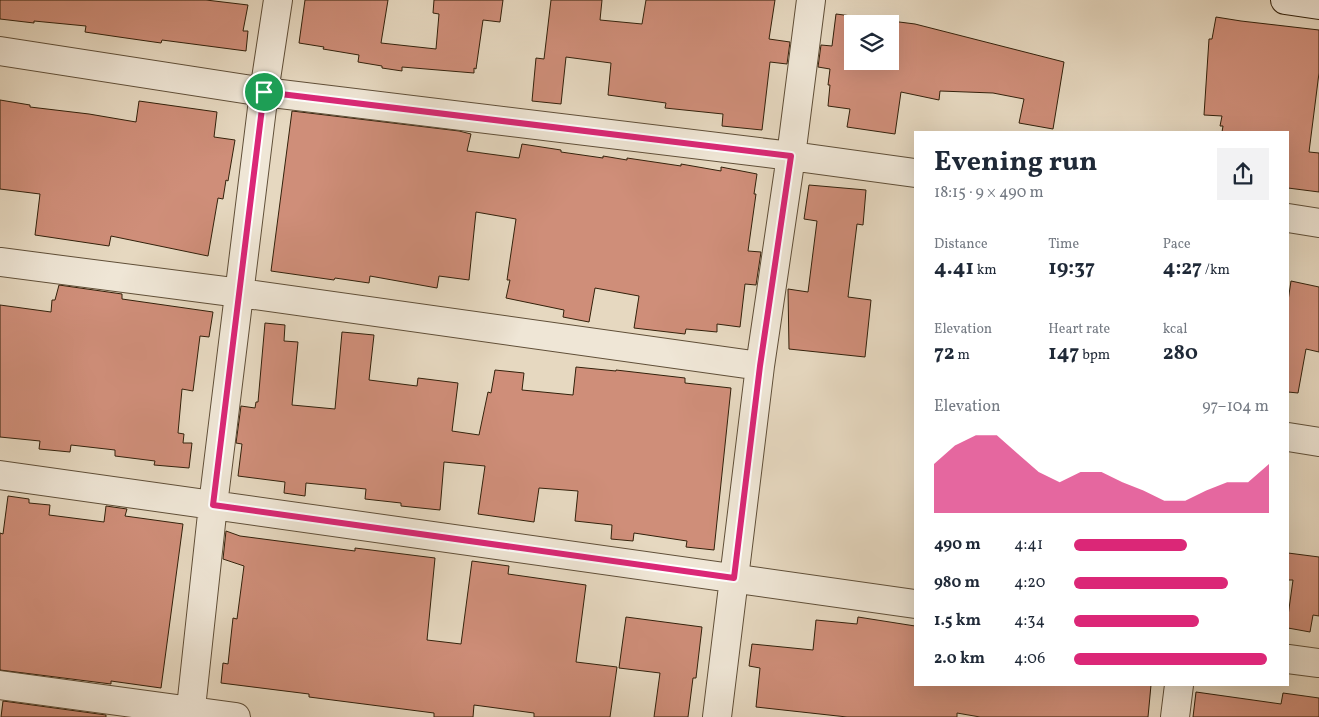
<!DOCTYPE html>
<html lang="en">
<head>
<meta charset="utf-8">
<style>
  :root { --surface:#fff; --page:#f2f2f3; --text:#1f2937; --muted:#747a83; --accent:#db2777 }
  body { margin:0; font-family:Vollkorn,serif; background:var(--page); color:var(--text); height:100vh; display:flex; flex-direction:column; font-size:19px; white-space:nowrap }
  * { box-sizing:border-box; margin:0 }
  p { font-size:16px; color:var(--muted) }
  .icon { flex:none; width:28px; height:28px; fill:none; stroke:currentColor; stroke-width:2; stroke-linecap:round; stroke-linejoin:round }
  .map { position:relative; flex:1; overflow:hidden }
  .drawer { position:absolute; left:914px; top:131px; width:375px; height:555px; display:flex; flex-direction:column; background:var(--surface); border-radius:0px; box-shadow:0 5px 20px #0002 }
  .drawer>* { flex:none }
  .buttons { position:absolute; left:844px; top:15px; display:grid; gap:10px }
  .buttons a { display:grid; place-items:center; width:55px; height:55px; border-radius:0px; background:var(--surface); box-shadow:0 5px 20px #0002; font-size:25px }
  .pin { position:absolute; display:grid; place-items:center; width:42px; height:42px; color:#fff; margin:-21px; border:2px solid #fff; border-radius:50%; box-shadow:0 1px 5px #0007 }
  .round { display:grid; place-items:center; flex:none; width:52px; height:52px; border-radius:0px; background:var(--page) }
  .summary { display:flex; align-items:center; justify-content:space-between; height:85px; padding:0 20px }
  h1 { font-size:28px; font-weight:700; line-height:38px }
  .stats { display:grid; grid-template-columns:repeat(3,1fr); gap:8px; height:85px; padding:5px 20px }
  .stats div { display:grid; align-content:center }
  .stats b { font-size:21px; font-weight:700 }
  .stats small { font-size:14px; font-weight:400 }
  .stats p { font-size:14px }
  .chart { height:140px; padding:10px 20px }
  .chart p { display:flex; justify-content:space-between }
  .chart svg { width:100%; height:90px; margin-top:5px; fill:var(--accent); opacity:.7 }
  ul { padding:0 20px; list-style:none; font-size:16px }
  li { display:grid; grid-template-columns:80px 60px 1fr; align-items:center; height:38px }
  li i { height:12px; border-radius:6px; background:var(--accent) }
  .map>svg:first-child { display:block }
  .building { fill:#cf8e79; stroke:#33210b; fill-rule:evenodd }
  .lines { fill:none; stroke-linecap:round; stroke-linejoin:round }
  .street-casing { stroke:#604f38; stroke-width:30 }
  .secondary-casing { stroke:#33210b; stroke-width:30 }
  .street { stroke:#efe6d6; stroke-width:28 }
  .secondary { stroke:#efe6d6; stroke-width:28 }
  .route-casing { stroke:#fff; stroke-width:10 }
  .route { stroke:#db2777; stroke-width:6 }
</style>
</head>
<body>
<div class="map">
<svg width="1319" height="717" viewBox="0 0 1319 717">
  <rect width="100%" height="100%" fill="#e6d8c0"/>
  <filter id="stains"><feTurbulence type="fractalNoise" baseFrequency=".004" numOctaves="4"/><feColorMatrix values="0 0 0 0 .2 0 0 0 0 .09 0 0 0 0 .02 0 0 0 .5 -.17"/></filter>
  <radialGradient id="worn" r=".72"><stop offset=".6" stop-color="#630" stop-opacity="0"/><stop offset="1" stop-color="#630" stop-opacity=".3"/></radialGradient>
  <path class="building" d="M0,0h206l42,5 -5,26h5l-2,20 -84,-11 -1,3 -42,-6 -34,-5 1,-6 -52,-5v2l-34,-4z
    M305,0h83l-7,43 55,6 3,-35 -6,-1 1,-13h69l-3,22 -17,-2 -7,49 -2,-1v5l-72,-6v4l-20,-3v-2l-24,-4 1,-7 -36,-6 1,-2 -25,-4z
    M551,0h51l-2,20 42,4 4,-24h129l-6,39 21,3 -3,22 -17,-2 -8,68 -40,-4 1,-12 -58,-6 1,-5 -58,-8 3,-32 -45,-6 -5,47 -29,-3 4,-43 8,1z
    M836,14l79,10 149,38 -11,67 -34,-6 5,-24 -31,-6 -53,-2 -1,9 -38,-8 -6,42 -48,-7 3,-18 -22,-3 2,-21h-2l2,-16 -12,-2 3,-22 11,1zM852,24h38v37h-38z
    M1216,17l25,4 78,9v43l-10,79 10,1v39l-31,-4v-56h-66l1,-6h-3l2,-10 -18,-1 5,-76h3z
    M0,100l30,5v2l59,7 47,8 3,-21 78,11 -3,25 21,3 -7,41 -2,-1 -3,19 -5,-1 -10,58 -97,-20 -2,10 -74,-11 5,-41 -40,-5z
    M292,111l167,20 12,3 -4,17 52,7 3,-14 39,6v2l42,6v-2l24,4v-2l54,8v-2l40,7v-4l36,7 -3,20h2l-8,57 13,1 -5,33 -11,-1 -5,43 -23,-3v8l-31,-3 -1,5 -51,-6 5,-32 -44,-8 -6,34 -26,-5 1,-7 -58,-12 4,-18h-3l9,-61 -40,-7 -7,68 -30,-4 -2,12 -67,-12 -1,7 -34,-5 -1,2 -63,-9z
    M809,185l57,5 -3,35 -6,-1 -9,73 23,3 -6,57 -76,-8 -1,-60 20,3 9,-71 -13,-2z
    M1291,281l28,6v65l-13,-3 -8,44 -10,-1v-91z
    M59,285l63,9v5l91,13 -4,25 -9,-1 -7,55 -11,-2 -4,44 6,1 -1,9h9l-3,25 -35,-3 1,-4 -40,-5v-6l-44,-5 -1,7 -31,-3 1,-8 -40,-4v-132l51,7 1,-12h3z
    M265,323l20,2 -1,16 14,1 -6,63 43,4 7,-77 32,3 -5,45 48,6 1,-8 40,5 -6,48 27,4 9,-43 3,1 4,-23 29,3 -2,17 51,5 3,-28 40,4v-1l69,8v5l46,5 -17,162 -28,-3 1,-6 -53,-8 -1,8 -22,-2 1,-14 -37,-4 3,-30 -39,-3 -5,34 -56,-8 7,-48 -41,-4 -4,48 -39,-4v-3l-36,-4 1,-10 -60,-6 -1,13 -21,-3 1,-11 -47,-6 4,-32 -6,-1 5,-37 14,2 1,-6h2z
    M8,496l21,3v4l21,2 -1,10 55,7 2,-16 21,3 -2,7 58,8 -22,164 -50,-7v3l-111,-14v-137l3,1z
    M226,531l14,5 115,15v-3l80,10 -8,82 34,4 11,-83 37,5 -1,8 78,11 -10,77 41,5 -7,50h-76v-4l-60,-8 -1,12h-39v-4l-125,-16v-3l-88,-11 2,-20 5,1 5,-46 4,1 7,-53 -21,-7z
    M1288,553l31,4v59l-6,-1 -3,17 -22,-4v-12l5,-36h-5z
    M626,617l76,10 -6,51h-3l-5,39h-34l6,-44 -41,-5z
    M858,617l57,9v59h236l-3,32h-168l-23,-4v4h-110l-91,-10 4,-39 -11,-2 3,-22 61,6 3,-30 41,4z
    M1196,692l85,12 2,-11 36,5v19h-126z
    M3,701l103,14v2h-105z"/>
  <g class="lines">
    <defs>
      <path id="street" d="M0,51l264,41 527,64 124,17
        M1288,218l31,5
        M0,262l240,31 520,73
        M1288,437l31,5
        M0,475l915,129
        M1288,659l31,4
        M0,685l236,32
        M190,717l23,-212 51,-413 14,-92
        M717,717l43,-351 31,-210 20,-156
        M1175,717l4,-32"/>
      <path id="secondary" d="M1285,0l34,5"/>
    </defs>
    <use href="#street" class="street-casing"/>
    <use href="#secondary" class="secondary-casing"/>
    <use href="#street" class="street"/>
    <use href="#secondary" class="secondary"/>
  </g>
  <g class="lines">
    <defs>
      <path id="route" d="M264,92l527,64 -31,210 -26,212 -521,-73z"/>
    </defs>
    <use href="#route" class="route-casing"/>
    <use href="#route" class="route"/>
  </g>
  <rect width="100%" height="100%" filter="url(#stains)"/>
  <rect width="100%" height="100%" fill="url(#worn)"/>
</svg>
<div class="buttons">
<a><svg class="icon" aria-label="layers" viewBox="0 0 24 24"><path d="M12 4l9 5-9 5-9-5zM3 14l9 5 9-5"/></svg></a>
</div>
<div class="pin" style="left:264px;top:92px;background:#1e9e55"><svg class="icon" aria-label="arrive" viewBox="0 0 24 24"><path d="M6 21V4h12l-3 4 3 4H6"/></svg></div>
<section class="drawer">
<div class="summary"><div><h1>Evening run</h1><p>18:15 · 9 × 490 m</p></div><a class="round"><svg class="icon" aria-label="share" viewBox="0 0 24 24"><path d="M12 15V3M7 8l5-5 5 5M5 13v7h14v-7"/></svg></a></div>
<div class="stats">
<div><p>Distance</p><b>4.41<small> km</small></b></div>
<div><p>Time</p><b>19:37</b></div>
<div><p>Pace</p><b>4:27<small> /km</small></b></div>
</div>
<div class="stats">
<div><p>Elevation</p><b>72<small> m</small></b></div>
<div><p>Heart rate</p><b>147<small> bpm</small></b></div>
<div><p>kcal</p><b>280</b></div>
</div>
<div class="chart"><p><span>Elevation</span>97–104 m</p>
<svg viewBox="0 0 160 44" preserveAspectRatio="none"><path d="M0 44V20L10 11L20 6L30 6L40 15L50 24L60 29L70 24L80 24L90 29L100 33L110 38L120 38L130 33L140 29L150 29L160 20V44z"/></svg>
</div>
<ul>
<li><b>490 m</b>4:41<i style="width:58%"></i></li>
<li><b>980 m</b>4:20<i style="width:79%"></i></li>
<li><b>1.5 km</b>4:34<i style="width:64%"></i></li>
<li><b>2.0 km</b>4:06<i style="width:99%"></i></li>
</ul>
</section>
</div>
</body>
</html>
